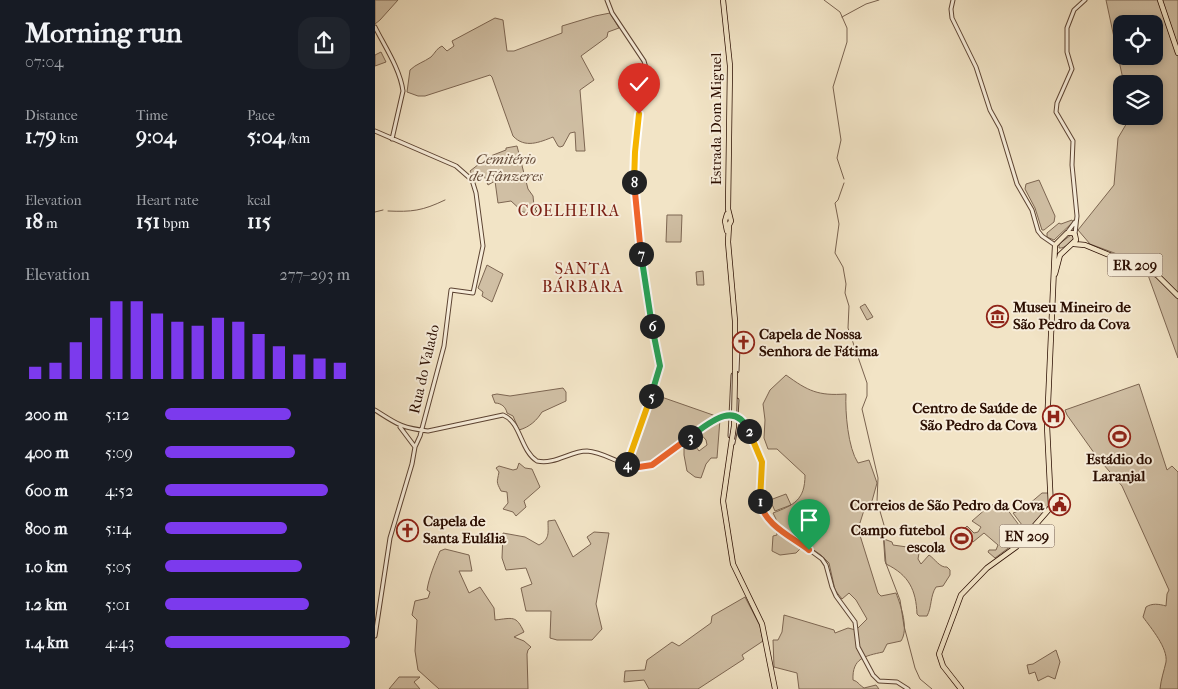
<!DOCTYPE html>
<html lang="en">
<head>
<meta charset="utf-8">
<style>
  :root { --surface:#171b24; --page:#20242c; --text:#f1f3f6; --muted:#9ea1a6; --accent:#7c3aed }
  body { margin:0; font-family:"IM FELL French Canon",serif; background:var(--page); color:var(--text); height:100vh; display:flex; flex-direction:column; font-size:19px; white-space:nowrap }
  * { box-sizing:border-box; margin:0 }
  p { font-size:16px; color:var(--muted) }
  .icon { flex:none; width:28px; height:28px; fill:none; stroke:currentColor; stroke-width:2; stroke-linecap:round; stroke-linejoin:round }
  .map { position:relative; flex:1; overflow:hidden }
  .sheet { display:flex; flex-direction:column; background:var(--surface); width:375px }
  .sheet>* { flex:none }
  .buttons { position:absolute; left:738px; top:15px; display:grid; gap:10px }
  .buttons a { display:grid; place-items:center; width:50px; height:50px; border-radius:10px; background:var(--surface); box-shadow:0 2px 8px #0003; font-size:25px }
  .pin { position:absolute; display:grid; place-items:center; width:42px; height:42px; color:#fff; margin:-51px -21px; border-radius:50% 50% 50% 0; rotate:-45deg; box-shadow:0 0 5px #0007 }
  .pin .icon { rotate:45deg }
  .km { position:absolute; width:25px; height:25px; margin:-12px; border-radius:50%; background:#222; color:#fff; font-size:14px; line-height:25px; text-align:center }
  .round { display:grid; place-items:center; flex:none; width:52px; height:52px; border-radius:15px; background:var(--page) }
  .summary { display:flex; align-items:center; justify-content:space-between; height:85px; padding:0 25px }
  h1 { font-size:28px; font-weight:700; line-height:38px }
  .stats { display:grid; grid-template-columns:repeat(3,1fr); gap:8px; height:85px; padding:5px 25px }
  .stats div { display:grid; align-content:center }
  .stats b { font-size:21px; font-weight:700 }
  .stats small { font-size:14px; font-weight:400 }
  .stats p { font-size:14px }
  .chart { height:140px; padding:10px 25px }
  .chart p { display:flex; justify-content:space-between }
  .chart svg { width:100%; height:90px; margin-top:5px; stroke:var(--accent); stroke-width:6 }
  ul { padding:0 25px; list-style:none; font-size:16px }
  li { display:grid; grid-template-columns:80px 60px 1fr; align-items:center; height:38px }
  li i { height:12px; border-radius:6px; background:var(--accent) }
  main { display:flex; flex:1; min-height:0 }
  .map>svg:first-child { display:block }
  .green { fill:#d0bfa4; stroke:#7d6652; fill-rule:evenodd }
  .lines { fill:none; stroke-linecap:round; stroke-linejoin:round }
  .stream { stroke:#79624f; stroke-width:1 }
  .minor-casing { stroke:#5c4332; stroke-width:5 }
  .major-casing { stroke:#2a0d00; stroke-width:6 }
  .minor { stroke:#f7edda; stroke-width:3 }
  .major { stroke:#f2e4c6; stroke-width:4.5 }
  .major-bridge-casing { stroke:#2a0d00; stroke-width:6; stroke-linecap:butt }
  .major-bridge { stroke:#f2e4c6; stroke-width:4.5 }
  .split-1-casing { stroke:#fff; stroke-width:10 }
  .split-2-casing { stroke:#fff; stroke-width:10 }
  .split-3-casing { stroke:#fff; stroke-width:10 }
  .split-4-casing { stroke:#fff; stroke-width:10 }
  .split-5-casing { stroke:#fff; stroke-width:10 }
  .split-6-casing { stroke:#fff; stroke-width:10 }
  .split-7-casing { stroke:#fff; stroke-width:10 }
  .split-8-casing { stroke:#fff; stroke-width:10 }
  .split-9-casing { stroke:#fff; stroke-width:10 }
  .split-1 { stroke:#f0652b; stroke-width:6 }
  .split-2 { stroke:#f5b400; stroke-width:6 }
  .split-3 { stroke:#22a559; stroke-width:6 }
  .split-4 { stroke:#f0652b; stroke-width:6 }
  .split-5 { stroke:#f5b400; stroke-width:6 }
  .split-6 { stroke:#22a559; stroke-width:6 }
  .split-7 { stroke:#22a559; stroke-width:6 }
  .split-8 { stroke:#f0652b; stroke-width:6 }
  .split-9 { stroke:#f5b400; stroke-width:6 }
  .labels { text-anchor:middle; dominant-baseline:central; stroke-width:4; stroke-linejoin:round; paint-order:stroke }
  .shield { fill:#f7edda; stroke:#685041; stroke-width:1 }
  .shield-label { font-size:14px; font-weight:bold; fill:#2a0d00 }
  .street-label { font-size:15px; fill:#2a0d00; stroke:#f7edda }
  .park-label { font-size:15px; font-style:italic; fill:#644b39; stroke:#f7edda }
  .poi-label { font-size:15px; font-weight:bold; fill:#2a0d00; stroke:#f7edda; text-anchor:start }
  .neighbourhood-label { font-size:16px; letter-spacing:1px; fill:#7a1f14; stroke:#f7edda }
</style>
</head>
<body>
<main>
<section class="sheet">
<div class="summary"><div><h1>Morning run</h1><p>07:04</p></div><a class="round"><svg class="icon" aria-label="share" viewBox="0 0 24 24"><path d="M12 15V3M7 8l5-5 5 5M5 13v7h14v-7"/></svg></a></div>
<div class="stats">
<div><p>Distance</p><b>1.79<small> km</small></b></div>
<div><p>Time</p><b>9:04</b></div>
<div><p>Pace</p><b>5:04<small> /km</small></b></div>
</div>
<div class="stats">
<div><p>Elevation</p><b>18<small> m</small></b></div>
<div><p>Heart rate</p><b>151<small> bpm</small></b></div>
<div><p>kcal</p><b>115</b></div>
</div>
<div class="chart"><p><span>Elevation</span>277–293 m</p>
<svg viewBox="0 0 160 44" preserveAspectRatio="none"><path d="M5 44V38M15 44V36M25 44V26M35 44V14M45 44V6M55 44V6M65 44V12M75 44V16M85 44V18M95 44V14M105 44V16M115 44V22M125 44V28M135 44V32M145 44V34M155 44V36"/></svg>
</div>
<ul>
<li><b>200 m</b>5:12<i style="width:68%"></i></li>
<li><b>400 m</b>5:09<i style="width:70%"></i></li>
<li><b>600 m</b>4:52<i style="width:88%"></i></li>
<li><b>800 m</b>5:14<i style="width:66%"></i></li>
<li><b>1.0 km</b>5:05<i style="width:74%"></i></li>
<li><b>1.2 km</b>5:01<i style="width:78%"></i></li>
<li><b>1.4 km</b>4:43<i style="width:100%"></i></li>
</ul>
</section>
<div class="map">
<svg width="803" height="689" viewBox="0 0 803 689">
  <rect width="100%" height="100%" fill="#f2e4c6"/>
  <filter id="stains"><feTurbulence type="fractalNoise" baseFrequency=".004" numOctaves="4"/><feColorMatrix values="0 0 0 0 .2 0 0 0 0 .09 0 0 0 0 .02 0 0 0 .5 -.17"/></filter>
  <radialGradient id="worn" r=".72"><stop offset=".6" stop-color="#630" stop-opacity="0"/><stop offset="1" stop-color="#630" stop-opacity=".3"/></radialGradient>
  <path class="green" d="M0,0h23l-18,20 -5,4z
    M731,0h72v358l-34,-94 -54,-20 -12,-14 36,-45 4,-47 13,-22h23v-32h-30zM746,24h33v32h-33z
    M235,13l9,15 -11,4 -1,5 -26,19 13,24 -14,10 5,61h-9l-1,-19 -5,1 -7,13 -3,1 -2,-1 -5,-9c-13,5 -28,12 -40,-1l-21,-59 -2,-2 -65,21h-7l-11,-4 3,-22c6,-6 14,-8 21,-13 4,-4 6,-9 11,-11l5,5 7,-5 -2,-5 43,-23 8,2 4,31h7l48,-18v-7l33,-10z
    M6,52l5,10 -11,4v-11z
    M142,146l11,43 5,7 1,10 3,1 -2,2 2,2 -2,2 -12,-1 -12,-11 -13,2 -3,-22 -7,4 -5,-12 -8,6 -5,-8 18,-14 18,-7v-2z
    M664,180l16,36 -1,6 -10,8h-2l-7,-22 -10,-19 1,-5z
    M292,215h15l-1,27h-15z
    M697,220l1,2 -19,18 -7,-3v-4l12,-10 2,1z
    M696,235l3,3c-2,4 -10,11 -15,10v-4z
    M112,265l16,9 -11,28 -10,-6 1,-4 -5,-4z
    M328,271l1,14h-7l-1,-13z
    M490,304l8,13 -6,3 -7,-13z
    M411,375c22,16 32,21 60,19 -1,18 2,54 12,69l11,-3 8,23 -5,18 -7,6 -7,22 20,64 3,3 15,-3c5,13 13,36 5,48l-14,3 -4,8c-18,4 -31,6 -30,28 5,1 7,6 11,8l12,-3 3,4h-80l-2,-16 -23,-6 -1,-27h5l4,-8 2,-17 50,15 1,3 13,-5 8,2 11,-11 -11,-19 -7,-7 -7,6 -7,-9 -6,-27 -8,-8 -16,-11 -9,9 -16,2 -8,-4 1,-15 4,-1 -2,-13 1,-3 -3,-6c21,-8 32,-13 32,-38l-28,-26h-9l-4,-11 1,-18 -2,-16 7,-14z
    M764,384l28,86 5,-4 6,6v217h-18c1,-10 4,-18 6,-27 2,-14 -15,-34 -23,-45l3,-10c6,-4 13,-3 20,-1l1,-12 2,-4 -47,-104 -25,-29 -30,-42 -2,-5z
    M188,388l3,4v9l-24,11c-5,8 -12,15 -23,18l-6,-14 -6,-3c-1,-6 -6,-10 -12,-10l-3,-8 5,-1 13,2z
    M275,393l63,22 7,4 -3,39h-6l-5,6 -5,14 -6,-1 -8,-6 -3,-16v-7l9,-5 6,8 8,-6 -1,-5 -9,-10 -44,31 -11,3 -17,-4z
    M144,463l6,5 7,1 8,18 -16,14 2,6 -10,9 -3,-4 -10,-3 5,-6 -1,-11 -6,-1c-5,-10 -4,-8 -2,-19l-3,-4 3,-2 14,4 4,-1z
    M667,493h8c1,18 -10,26 -21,38l-4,-2 -12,-16 9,-3z
    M411,494l5,11 -16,6 -5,-11z
    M626,501l21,28 -12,8 2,8 -1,1 -16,12 -7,-6 1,-2h7l2,-5 -14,-12 -11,9 -12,-10 6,-6 7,7 4,-1 3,-5 -9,-6 16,-14z
    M180,520l18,37 18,-13 -4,-7 7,-5 15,1 -13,71 6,25 -10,11h-35l-7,-2 1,-27h-25l-5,-23 11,-4 -6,-16 -20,2 -4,-12 1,-25 22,4 14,8c11,-6 9,-12 9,-24z
    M509,539l8,3 1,3 21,3 5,5 -1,6 3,5 8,-9c6,4 11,13 18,12l3,3v5l-7,11 -7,1c-6,9 -4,20 -9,29h-8l-2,-2c-1,-24 -8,-39 -31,-50z
    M70,549l24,6 3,16h-13l10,22 11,-6 14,21 1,12c18,-2 21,-5 29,12l-10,5 10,4 7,6 -3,3 -1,4 1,35h-89l-21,-19 -3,-19 2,-31 -5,-5 3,-14 13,-3 2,-6 -3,-2c2,-13 8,-27 13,-39z
    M370,597l15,29 3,15 -21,14 2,4 -46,30h-49l-5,-9 -20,2 1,-11 20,-1 2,-10 25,-18 7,4 32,-23 1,-7z
    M681,650l4,12 -5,17 -7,-3 -10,5 -3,-9 -6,2 -2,-9 6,-1z
    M24,677h21l-6,5 6,7h-31z"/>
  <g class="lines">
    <path class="stream" d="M449,0l16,12 7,16v14l-14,45 8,53 -4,18 7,21
      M467,17l24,-13 13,-4
      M469,183l-6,17 -3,3 4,21 -4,29 8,14 3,17 -1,9 4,13 -1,22 19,55v13l-5,13 16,69 -1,23 7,24
      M13,211c24,1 34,0 57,-11
      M0,212l8,-2
      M508,531l2,30 15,39 4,26 11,42 5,11 12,10"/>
    <defs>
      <path id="minor" d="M232,0l5,13 32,48 4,14 -9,39 -4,38 -1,29 8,81 18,104 -33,98
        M578,0l-2,9 1,9 24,49 14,43 10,18 17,56 15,26 6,21 4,5 13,9
        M0,27c10,20 25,42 28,64l-11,48
        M0,131l81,35 16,14 4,13 7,53 -10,47 -22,-3 -7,56 -24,90 -5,11 -3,17 -22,74 -15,98
        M692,233l8,-11
        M700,234l2,-18 -5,-51 1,-24 -17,-29 1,-9 15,-34 -5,-17v-24l7,-18 11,-10
        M360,345l3,2 -1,24
        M0,410c22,14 26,18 53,21l75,-16c18,7 17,35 34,46 18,4 33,-10 50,-10 22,1 42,23 65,14l66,-48 14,-2 7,3 8,8 15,36 -2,40 5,15 57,42 4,6 6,22 4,9 19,26 3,25 15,28 6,6 18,1 11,7
        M361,417l1,-17
        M25,427l15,20
        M355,436l3,-61
        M358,443l4,-21 5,-2"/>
      <path id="major" d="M348,0l7,66 -2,143 3,12 -2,4 -1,17 7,79v50
        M785,0l18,53
        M352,231l-2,-10 2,-7
        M699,244l11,1 63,26 9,4 21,21
        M357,439l-9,62 10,63 29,60 13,65
        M586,689l-18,-23 -4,-12 22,-59 26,-27 29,-21 35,-40 -4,-81 8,-181 12,-12h6l2,2 1,5 -16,15 -5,19"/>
    </defs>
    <use href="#minor" class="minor-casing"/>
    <use href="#major" class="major-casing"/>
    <use href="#minor" class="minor"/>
    <use href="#major" class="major"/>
    <defs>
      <path id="major-bridge" d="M357,439l2,-13 1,-55"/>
    </defs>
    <use href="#major-bridge" class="major-bridge-casing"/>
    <use href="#major-bridge" class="major-bridge"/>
  </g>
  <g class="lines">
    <defs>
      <path id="split-1" d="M385,501c3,23 32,36 49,49"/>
      <path id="split-2" d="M374,431l13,31 -2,39"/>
      <path id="split-3" d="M315,437c18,-13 44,-38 59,-6"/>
      <path id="split-4" d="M252,464l12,3 13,-2 38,-28"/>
      <path id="split-5" d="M252,464l24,-68"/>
      <path id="split-6" d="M276,396l9,-30 -8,-40"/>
      <path id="split-7" d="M266,254l11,72"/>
      <path id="split-8" d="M259,182l7,72"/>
      <path id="split-9" d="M259,182l1,-30 4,-38"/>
    </defs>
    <use href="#split-1" class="split-1-casing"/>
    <use href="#split-2" class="split-2-casing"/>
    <use href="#split-3" class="split-3-casing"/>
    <use href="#split-4" class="split-4-casing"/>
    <use href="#split-5" class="split-5-casing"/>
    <use href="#split-6" class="split-6-casing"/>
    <use href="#split-7" class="split-7-casing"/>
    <use href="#split-8" class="split-8-casing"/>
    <use href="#split-9" class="split-9-casing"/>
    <use href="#split-1" class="split-1"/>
    <use href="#split-2" class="split-2"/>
    <use href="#split-3" class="split-3"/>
    <use href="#split-4" class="split-4"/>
    <use href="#split-5" class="split-5"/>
    <use href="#split-6" class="split-6"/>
    <use href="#split-7" class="split-7"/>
    <use href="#split-8" class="split-8"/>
    <use href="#split-9" class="split-9"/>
  </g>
  <defs>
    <symbol id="museum-ring" viewBox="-11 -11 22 22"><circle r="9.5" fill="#f7edda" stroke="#8f2418" stroke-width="1.5"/><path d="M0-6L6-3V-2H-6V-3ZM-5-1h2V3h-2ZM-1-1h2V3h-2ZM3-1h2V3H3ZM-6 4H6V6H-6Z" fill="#8f2418"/></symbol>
    <symbol id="church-ring" viewBox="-11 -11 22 22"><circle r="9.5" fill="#f7edda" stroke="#8f2418" stroke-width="1.5"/><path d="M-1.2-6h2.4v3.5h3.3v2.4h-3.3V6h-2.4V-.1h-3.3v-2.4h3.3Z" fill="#8f2418"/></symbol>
    <symbol id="hospital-ring" viewBox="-11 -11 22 22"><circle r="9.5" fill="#f7edda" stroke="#8f2418" stroke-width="1.5"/><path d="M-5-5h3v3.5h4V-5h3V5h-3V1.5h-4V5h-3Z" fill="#8f2418"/></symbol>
    <symbol id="stadium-ring" viewBox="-11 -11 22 22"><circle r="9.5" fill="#f7edda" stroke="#8f2418" stroke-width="1.5"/><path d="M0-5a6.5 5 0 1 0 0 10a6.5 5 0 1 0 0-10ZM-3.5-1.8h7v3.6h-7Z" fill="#8f2418"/></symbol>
    <symbol id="civic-ring" viewBox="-11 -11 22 22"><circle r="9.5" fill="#f7edda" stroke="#8f2418" stroke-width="1.5"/><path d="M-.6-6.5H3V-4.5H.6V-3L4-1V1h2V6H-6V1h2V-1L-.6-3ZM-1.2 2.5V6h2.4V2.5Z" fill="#8f2418"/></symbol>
  </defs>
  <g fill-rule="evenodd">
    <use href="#museum-ring" x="610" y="304" width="25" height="25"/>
    <use href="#church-ring" x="356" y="330" width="25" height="25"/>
    <use href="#hospital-ring" x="666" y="404" width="25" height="25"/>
    <use href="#stadium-ring" x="732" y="424" width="25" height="25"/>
    <use href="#civic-ring" x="672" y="492" width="25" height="25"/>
    <use href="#church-ring" x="20" y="518" width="25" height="25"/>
    <use href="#stadium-ring" x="574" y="526" width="25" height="25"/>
  </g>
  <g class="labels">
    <g class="shield">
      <rect x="732.5" y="253.5" width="55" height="23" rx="4"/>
      <rect x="624.5" y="524.5" width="55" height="23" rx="4"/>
    </g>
    <g class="shield-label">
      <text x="760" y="265">ER 209</text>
      <text x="652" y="536">EN 209</text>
    </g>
    <g class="street-label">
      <text transform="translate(341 119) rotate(-90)">Estrada Dom Miguel</text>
      <text transform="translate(49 369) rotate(-77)">Rua do Valado</text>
    </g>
    <g class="park-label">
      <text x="131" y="159">Cemitério<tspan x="131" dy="17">de Fânzeres</tspan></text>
    </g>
    <g class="poi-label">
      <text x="638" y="307">Museu Mineiro de<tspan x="638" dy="17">São Pedro da Cova</tspan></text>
      <text x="384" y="334">Capela de Nossa<tspan x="384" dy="17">Senhora de Fátima</tspan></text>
      <text x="662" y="408" text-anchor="end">Centro de Saúde de<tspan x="662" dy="17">São Pedro da Cova</tspan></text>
      <text x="744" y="459" text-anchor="middle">Estádio do<tspan x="744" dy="17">Laranjal</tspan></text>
      <text x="669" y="505" text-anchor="end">Correios de São Pedro da Cova</text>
      <text x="48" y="521">Capela de<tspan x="48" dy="17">Santa Eulália</tspan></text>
      <text x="570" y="530" text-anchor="end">Campo futebol<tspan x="570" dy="17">escola</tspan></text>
    </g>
    <g class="neighbourhood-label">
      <text x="194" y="210">COELHEIRA</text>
      <text x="208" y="268">SANTA<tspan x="208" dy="18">BÁRBARA</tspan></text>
    </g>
  </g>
  <rect width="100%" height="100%" filter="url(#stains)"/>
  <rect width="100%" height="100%" fill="url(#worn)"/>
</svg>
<div class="buttons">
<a><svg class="icon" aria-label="locate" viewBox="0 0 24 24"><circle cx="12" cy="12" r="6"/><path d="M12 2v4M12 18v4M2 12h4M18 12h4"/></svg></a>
<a><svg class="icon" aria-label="layers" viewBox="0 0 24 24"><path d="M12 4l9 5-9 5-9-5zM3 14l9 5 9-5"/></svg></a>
</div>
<div class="pin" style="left:434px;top:550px;background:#1e9e55"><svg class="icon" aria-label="arrive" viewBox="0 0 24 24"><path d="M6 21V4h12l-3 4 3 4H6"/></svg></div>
<div class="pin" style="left:264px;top:114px;background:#d93025"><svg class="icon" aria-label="check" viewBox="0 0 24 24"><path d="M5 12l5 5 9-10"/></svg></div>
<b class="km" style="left:385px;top:501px">1</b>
<b class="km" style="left:374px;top:431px">2</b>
<b class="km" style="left:315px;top:437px">3</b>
<b class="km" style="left:252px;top:464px">4</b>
<b class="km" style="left:276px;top:396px">5</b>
<b class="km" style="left:277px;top:326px">6</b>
<b class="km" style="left:266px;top:254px">7</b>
<b class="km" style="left:259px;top:182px">8</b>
</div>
</main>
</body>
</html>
